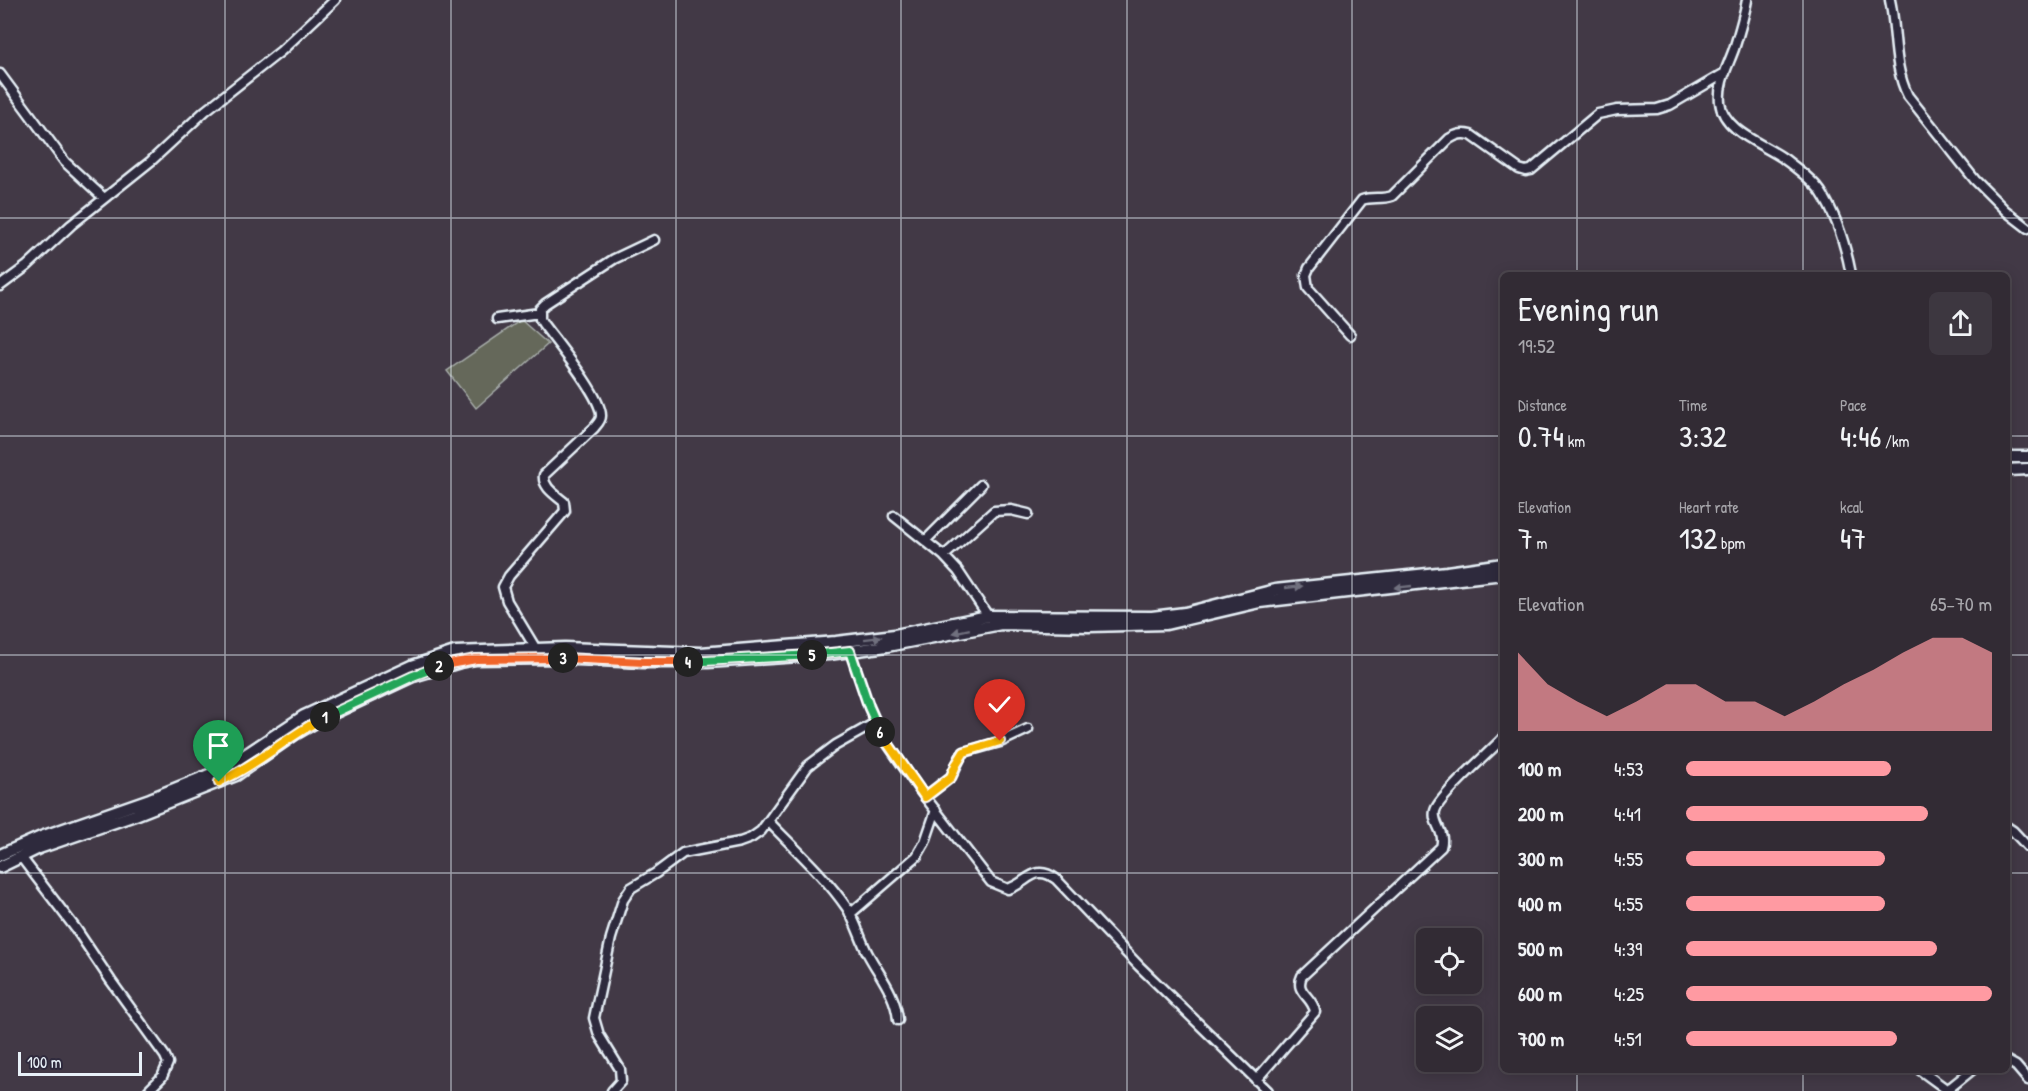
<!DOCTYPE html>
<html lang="en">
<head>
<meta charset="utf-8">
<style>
  :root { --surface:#322b34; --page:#3d3740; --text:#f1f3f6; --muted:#a8a7ac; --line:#4d474f; --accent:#ff9aa2 }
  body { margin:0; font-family:"Patrick Hand",sans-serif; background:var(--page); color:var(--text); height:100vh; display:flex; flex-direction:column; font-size:22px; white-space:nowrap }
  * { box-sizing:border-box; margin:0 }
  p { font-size:20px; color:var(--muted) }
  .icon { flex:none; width:33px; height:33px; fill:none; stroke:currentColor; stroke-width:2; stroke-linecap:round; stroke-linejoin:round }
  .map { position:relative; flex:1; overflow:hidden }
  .panel { position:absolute; left:1500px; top:272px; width:510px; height:801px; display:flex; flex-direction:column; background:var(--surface); border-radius:9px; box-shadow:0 3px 15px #0003,0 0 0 2px var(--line) }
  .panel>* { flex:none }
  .tools { position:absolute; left:1416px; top:928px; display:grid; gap:12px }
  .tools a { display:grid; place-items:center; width:66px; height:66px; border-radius:9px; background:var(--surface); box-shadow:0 3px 15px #0003,0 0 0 2px var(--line); font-size:30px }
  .scale { position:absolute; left:18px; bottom:15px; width:124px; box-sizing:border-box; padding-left:6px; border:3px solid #e8f1f8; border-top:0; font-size:16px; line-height:21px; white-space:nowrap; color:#e8f1f8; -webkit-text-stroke:4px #2f2a3d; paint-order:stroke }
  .pin { position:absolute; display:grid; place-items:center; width:51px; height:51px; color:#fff; margin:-62px -26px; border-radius:50% 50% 50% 0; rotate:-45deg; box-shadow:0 0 6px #0007 }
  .pin .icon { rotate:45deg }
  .km { position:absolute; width:30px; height:30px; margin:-15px; border-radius:50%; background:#222; color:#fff; font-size:16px; line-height:30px; text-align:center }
  .round { display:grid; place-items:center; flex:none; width:63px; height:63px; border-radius:9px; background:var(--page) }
  .overview { display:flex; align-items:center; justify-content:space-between; height:102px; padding:0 18px }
  h1 { font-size:33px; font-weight:600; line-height:45px }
  .figures { display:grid; grid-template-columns:repeat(3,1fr); gap:9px; height:102px; padding:6px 18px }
  .figures div { display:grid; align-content:center }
  .figures b { font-size:30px; font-weight:600 }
  .figures small { font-size:16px; font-weight:400 }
  .figures p { font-size:16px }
  .chart { height:168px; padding:12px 18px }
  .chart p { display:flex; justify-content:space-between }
  .chart svg { width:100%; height:108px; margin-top:6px; fill:var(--accent); opacity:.7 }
  ul { padding:0 18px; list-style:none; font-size:20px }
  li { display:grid; grid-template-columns:96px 72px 1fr; align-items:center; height:45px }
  li i { height:15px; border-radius:8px; background:var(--accent) }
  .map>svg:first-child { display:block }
  .green { fill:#65685a; stroke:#a6aca9; stroke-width:1.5 }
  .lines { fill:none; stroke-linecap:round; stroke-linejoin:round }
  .minor-casing { stroke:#e8f1f8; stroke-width:13 }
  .tertiary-casing { stroke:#e8f1f8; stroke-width:15 }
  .minor { stroke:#2f2a3d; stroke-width:8 }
  .tertiary { stroke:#2f2a3d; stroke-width:10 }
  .oneway { fill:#70707e }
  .split-1-casing { stroke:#fff; stroke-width:12 }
  .split-2-casing { stroke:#fff; stroke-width:12 }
  .split-3-casing { stroke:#fff; stroke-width:12 }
  .split-4-casing { stroke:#fff; stroke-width:12 }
  .split-5-casing { stroke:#fff; stroke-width:12 }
  .split-6-casing { stroke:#fff; stroke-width:12 }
  .split-7-casing { stroke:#fff; stroke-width:12 }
  .split-8-casing { stroke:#fff; stroke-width:12 }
  .split-1 { stroke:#f5b400; stroke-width:8 }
  .split-2 { stroke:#22a559; stroke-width:8 }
  .split-3 { stroke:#f0652b; stroke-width:8 }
  .split-4 { stroke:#f0652b; stroke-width:8 }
  .split-5 { stroke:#22a559; stroke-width:8 }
  .split-6 { stroke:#22a559; stroke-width:8 }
  .split-7 { stroke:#f5b400; stroke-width:8 }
  .split-8 { stroke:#f5b400; stroke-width:8 }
  .grid { fill:none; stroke:#e8f1f8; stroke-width:1.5; stroke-opacity:0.55 }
</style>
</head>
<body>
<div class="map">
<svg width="2028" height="1091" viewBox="0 0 2028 1091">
  <rect width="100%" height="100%" fill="#423946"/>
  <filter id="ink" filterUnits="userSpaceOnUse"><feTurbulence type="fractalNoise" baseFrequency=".0167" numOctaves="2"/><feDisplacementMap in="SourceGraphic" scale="12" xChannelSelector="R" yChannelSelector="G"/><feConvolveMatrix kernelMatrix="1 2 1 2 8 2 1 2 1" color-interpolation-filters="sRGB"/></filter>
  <g filter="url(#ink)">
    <path class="green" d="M521,320l27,24 -72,64 -29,-37z"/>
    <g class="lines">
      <defs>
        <path id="minor" d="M1747,0c-3,17 -8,33 -13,49 -6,17 -16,34 -14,53 3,29 43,42 63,56 13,10 29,21 38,34 15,23 25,56 30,82
          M1890,0c7,31 3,67 18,96l67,84 31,31 22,17
          M0,74l65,88 39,36
          M0,286l27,-20 44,-41 80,-64 54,-50 76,-60 54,-51
          M497,319l42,-6
          M1350,335l-42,-47 -2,-13 3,-7 53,-68c10,-4 19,0 30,-4l57,-57c8,-5 13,-6 22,-4l48,34 7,2 5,-1 67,-56 19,-4 40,-1 13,-4 55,-32
          M894,516l50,40 14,15 30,45
          M926,540l55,-55
          M944,556l50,-45 17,-1 17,4
          M536,649l-29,-48 -4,-14 6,-11 56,-65 -1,-9c-8,-7 -22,-15 -20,-27l50,-47c3,-4 7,-7 7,-12 1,-19 -45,-74 -58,-92l-3,-5v-10l5,-5 69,-45 40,-19
          M850,651l19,56 12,27 38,55 72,93 17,7c20,-6 26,-26 48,-10l83,87 129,125
          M925,797l26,-20 10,-21 3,-4 36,-10 28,-13
          M769,822c26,27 56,54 78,86 9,14 13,31 21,46 12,22 28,41 30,66
          M2007,827l6,4 15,16
          M21,857l55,72 35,52 54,75 3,7 -6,14 -14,14
          M850,914l67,-58 8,-14 11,-32
          M2007,1061l9,5 12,14
          M1920,1070l26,19 5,-2 21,-17
          M1256,1080l59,-68c-2,-16 -21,-19 -13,-36l139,-129c5,-16 -9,-23 -6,-36 3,-14 55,-59 68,-73
          M612,1091l9,-10 -1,-12 -21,-34 -5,-17 17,-80 12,-38 8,-12 25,-15 27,-20 57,-11 11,-4 10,-7 47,-65 28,-21 39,-22"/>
        <path id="tertiary" d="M2007,457h21
          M2007,470l21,-1
          M0,855l41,-18 109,-38 74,-30 80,-53 108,-50 43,-14 110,-4 136,5 135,-11 59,-7 93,-19 164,1 33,-4 90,-23 172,-18 56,-8
          M0,867l39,-19 96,-33 101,-40 59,-41 28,-16 90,-42 47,-14 16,-3 78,-1 89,4h65l121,-8 58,-8 114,-22 88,2 77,-2 94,-22 243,-28"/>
      </defs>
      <use href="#minor" class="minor-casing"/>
      <use href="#tertiary" class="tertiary-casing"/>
      <use href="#minor" class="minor"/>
      <use href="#tertiary" class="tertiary"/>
    </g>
    <defs><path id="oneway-solid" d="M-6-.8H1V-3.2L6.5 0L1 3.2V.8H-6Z" transform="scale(1.5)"/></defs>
    <g class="oneway">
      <use href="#oneway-solid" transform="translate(1294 587) rotate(-6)"/>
      <use href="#oneway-solid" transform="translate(1403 587) rotate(174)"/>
      <use href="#oneway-solid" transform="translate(961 631) rotate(168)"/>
      <use href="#oneway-solid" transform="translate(873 638) rotate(-7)"/>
    </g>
  </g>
  <g class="lines" filter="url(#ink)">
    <defs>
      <path id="split-1" d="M219,782c38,-17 69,-46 106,-65"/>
      <path id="split-2" d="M325,717l88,-41 26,-10"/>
      <path id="split-3" d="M439,666l37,-7 87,-1"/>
      <path id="split-4" d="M563,658l80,4h45"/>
      <path id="split-5" d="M688,662l124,-7"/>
      <path id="split-6" d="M812,655l38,-4 19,56 11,25"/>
      <path id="split-7" d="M880,732l45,65 26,-20 5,-12"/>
      <path id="split-8" d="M956,765l8,-13 36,-11"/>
    </defs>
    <use href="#split-1" class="split-1-casing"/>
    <use href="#split-2" class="split-2-casing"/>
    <use href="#split-3" class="split-3-casing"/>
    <use href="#split-4" class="split-4-casing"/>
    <use href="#split-5" class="split-5-casing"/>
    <use href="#split-6" class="split-6-casing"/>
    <use href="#split-7" class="split-7-casing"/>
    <use href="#split-8" class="split-8-casing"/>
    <use href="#split-1" class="split-1"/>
    <use href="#split-2" class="split-2"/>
    <use href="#split-3" class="split-3"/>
    <use href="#split-4" class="split-4"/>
    <use href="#split-5" class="split-5"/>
    <use href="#split-6" class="split-6"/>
    <use href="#split-7" class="split-7"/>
    <use href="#split-8" class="split-8"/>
  </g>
  <path class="grid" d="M225,0v1091M451,0v1091M676,0v1091M901,0v1091M1127,0v1091M1352,0v1091M1577,0v274M1803,0v274M0,218h2028M0,436h1503M2007,436h21M0,655h1503M2007,655h21M0,873h1503M2007,873h21M1577,1070v21M1803,1070v21"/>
</svg>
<div class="tools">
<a><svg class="icon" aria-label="locate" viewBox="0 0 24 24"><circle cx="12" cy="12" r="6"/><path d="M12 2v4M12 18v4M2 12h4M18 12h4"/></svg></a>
<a><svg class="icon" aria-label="layers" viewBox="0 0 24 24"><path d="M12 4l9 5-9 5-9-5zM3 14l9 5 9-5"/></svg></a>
</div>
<div class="scale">100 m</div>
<div class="pin" style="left:219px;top:782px;background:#1e9e55"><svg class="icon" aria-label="arrive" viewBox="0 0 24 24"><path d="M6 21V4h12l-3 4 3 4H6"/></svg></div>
<div class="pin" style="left:1000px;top:741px;background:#d93025"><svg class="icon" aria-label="check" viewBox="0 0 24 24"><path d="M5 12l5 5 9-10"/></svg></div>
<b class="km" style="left:325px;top:717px">1</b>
<b class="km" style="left:439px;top:666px">2</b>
<b class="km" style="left:563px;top:658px">3</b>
<b class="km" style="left:688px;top:662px">4</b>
<b class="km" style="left:812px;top:655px">5</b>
<b class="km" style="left:880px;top:732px">6</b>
<section class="panel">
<div class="overview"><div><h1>Evening run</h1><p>19:52</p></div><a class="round"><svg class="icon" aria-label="share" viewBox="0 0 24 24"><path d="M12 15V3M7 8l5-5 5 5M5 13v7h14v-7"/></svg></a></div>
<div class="figures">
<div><p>Distance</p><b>0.74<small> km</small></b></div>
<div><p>Time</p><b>3:32</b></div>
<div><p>Pace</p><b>4:46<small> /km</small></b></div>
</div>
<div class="figures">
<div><p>Elevation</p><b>7<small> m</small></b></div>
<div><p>Heart rate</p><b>132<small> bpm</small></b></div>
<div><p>kcal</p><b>47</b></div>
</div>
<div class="chart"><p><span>Elevation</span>65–70 m</p>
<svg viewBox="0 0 160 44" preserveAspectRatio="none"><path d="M0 44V12L10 25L20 32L30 38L40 32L50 25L60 25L70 32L80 32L90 38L100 32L110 25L120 19L130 12L140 6L150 6L160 12V44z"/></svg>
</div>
<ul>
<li><b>100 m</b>4:53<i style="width:67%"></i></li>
<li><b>200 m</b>4:41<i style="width:79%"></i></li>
<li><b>300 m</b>4:55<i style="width:65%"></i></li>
<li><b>400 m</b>4:55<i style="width:65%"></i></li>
<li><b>500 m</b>4:39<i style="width:82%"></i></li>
<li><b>600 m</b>4:25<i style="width:100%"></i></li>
<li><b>700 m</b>4:51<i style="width:69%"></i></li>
</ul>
</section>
</div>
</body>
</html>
